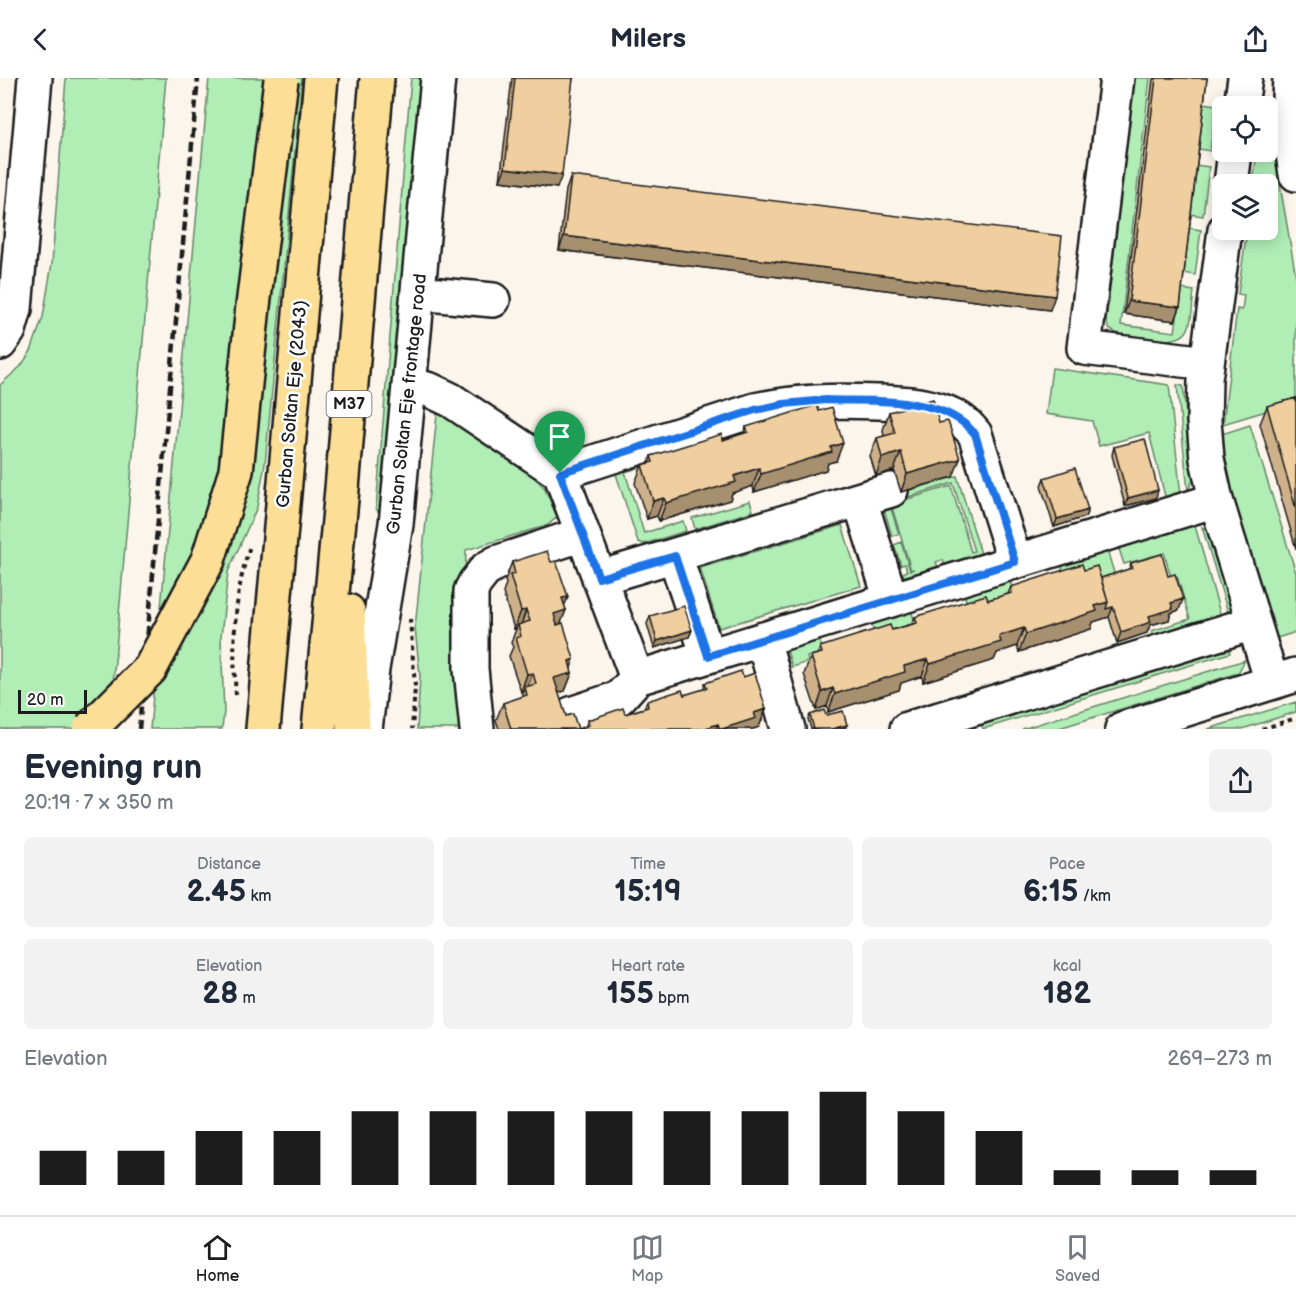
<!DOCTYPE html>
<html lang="en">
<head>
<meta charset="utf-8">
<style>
  :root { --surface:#fff; --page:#f2f2f3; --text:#1f2937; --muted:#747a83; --line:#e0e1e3; --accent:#1c1c1c }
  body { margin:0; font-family:"Balsamiq Sans",sans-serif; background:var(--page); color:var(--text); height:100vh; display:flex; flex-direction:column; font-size:22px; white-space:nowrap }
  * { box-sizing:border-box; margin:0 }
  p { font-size:20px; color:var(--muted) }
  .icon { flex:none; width:33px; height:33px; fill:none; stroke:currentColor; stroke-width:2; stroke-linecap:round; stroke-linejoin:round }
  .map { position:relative; height:651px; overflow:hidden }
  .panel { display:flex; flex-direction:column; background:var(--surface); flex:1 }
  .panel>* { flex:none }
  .controls { position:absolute; left:1212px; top:18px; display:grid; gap:12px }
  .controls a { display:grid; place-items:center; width:66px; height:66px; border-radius:9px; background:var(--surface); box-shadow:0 3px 15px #0003; font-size:30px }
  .scale { position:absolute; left:18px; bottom:15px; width:69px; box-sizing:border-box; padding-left:6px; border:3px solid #1c1c1c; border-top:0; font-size:16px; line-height:21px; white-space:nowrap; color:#1c1c1c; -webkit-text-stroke:4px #fff; paint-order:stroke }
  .pin { position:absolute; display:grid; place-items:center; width:51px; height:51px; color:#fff; margin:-62px -26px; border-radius:50% 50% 50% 0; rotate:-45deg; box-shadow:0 0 6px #0007 }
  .pin .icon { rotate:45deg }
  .round { display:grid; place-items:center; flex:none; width:63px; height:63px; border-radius:9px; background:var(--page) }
  .head { display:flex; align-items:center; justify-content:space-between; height:102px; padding:0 24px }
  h1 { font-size:33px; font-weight:700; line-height:45px }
  .figures { display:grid; grid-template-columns:repeat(3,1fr); gap:9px; height:102px; padding:6px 24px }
  .figures div { display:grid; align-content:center; border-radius:9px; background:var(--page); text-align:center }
  .figures b { font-size:30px; font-weight:700 }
  .figures small { font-size:16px; font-weight:400 }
  .figures p { font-size:16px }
  .chart { height:168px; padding:12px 24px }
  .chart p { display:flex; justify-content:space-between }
  .chart svg { width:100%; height:108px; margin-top:6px; stroke:var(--accent); stroke-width:6 }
  header { display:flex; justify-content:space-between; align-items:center; height:78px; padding:0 24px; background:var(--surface); font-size:27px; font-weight:700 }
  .tabs { display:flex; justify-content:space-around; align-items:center; height:84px; border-top:2px solid var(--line); background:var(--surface); font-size:16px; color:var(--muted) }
  .tabs a { display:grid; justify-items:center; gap:3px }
  .tabs .selected { color:var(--accent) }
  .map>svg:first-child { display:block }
  .green { fill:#b0eeb6; stroke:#668569; stroke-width:1.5 }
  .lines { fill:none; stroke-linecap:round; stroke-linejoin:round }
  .minor-casing { stroke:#1c1c1c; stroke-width:38 }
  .highway-casing { stroke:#1c1c1c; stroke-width:38 }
  .path { stroke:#1c1c1c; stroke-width:4; stroke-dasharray:4.5 4.5; stroke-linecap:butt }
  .minor { stroke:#fff; stroke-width:33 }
  .highway { stroke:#fcde96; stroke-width:33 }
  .rail { stroke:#1c1c1c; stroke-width:4.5; stroke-dasharray:9 4.5; stroke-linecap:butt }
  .highway-bridge-casing { stroke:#1c1c1c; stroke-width:38; stroke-linecap:butt }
  .highway-bridge { stroke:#fcde96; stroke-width:33 }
  .wall { fill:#ceb18a; stroke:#1c1c1c; stroke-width:1.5 }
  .shaded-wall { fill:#a79070; stroke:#1c1c1c; stroke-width:1.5 }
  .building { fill:#efcea0; stroke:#1c1c1c; stroke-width:1.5 }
  .route-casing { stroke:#fff; stroke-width:12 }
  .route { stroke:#1a73e8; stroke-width:8 }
  .labels { text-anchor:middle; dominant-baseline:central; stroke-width:5; stroke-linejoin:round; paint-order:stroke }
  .shield { fill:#fff; stroke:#606060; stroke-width:1.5 }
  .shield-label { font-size:16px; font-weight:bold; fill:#1c1c1c }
  .street-label { font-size:18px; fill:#1c1c1c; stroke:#fff }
</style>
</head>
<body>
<header><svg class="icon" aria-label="back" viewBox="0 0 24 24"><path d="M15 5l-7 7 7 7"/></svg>Milers<svg class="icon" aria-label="share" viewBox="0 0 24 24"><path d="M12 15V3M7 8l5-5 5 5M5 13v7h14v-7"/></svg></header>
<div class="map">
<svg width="1296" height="651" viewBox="0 0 1296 651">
  <rect width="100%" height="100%" fill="#fcf5ec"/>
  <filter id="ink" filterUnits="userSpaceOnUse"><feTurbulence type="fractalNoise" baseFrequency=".0167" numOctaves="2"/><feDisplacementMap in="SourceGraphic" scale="12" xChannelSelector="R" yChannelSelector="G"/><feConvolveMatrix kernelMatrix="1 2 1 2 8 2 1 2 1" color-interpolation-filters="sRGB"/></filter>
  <g filter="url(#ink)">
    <path class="green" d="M66,0h100l-57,651h-109v-344l21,-19 10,-15 12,-34 9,-54z
      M209,0h93l-37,386 -8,43 -29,65 -7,65 3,74 -2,18h-72z
      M411,0h13l-43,437 -5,-6z
      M1134,0h16l-29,247 54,7 6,-43 13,2c-2,12 -1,27 -6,38 -8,20 -54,7 -72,4l-7,-4 -3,-8z
      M1203,25l13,2 -6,46 -12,-2z
      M1268,38l28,161v125l-73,22 14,-115 5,1 2,-15 -6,-1 9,-64h21v-46h-15l4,-32h11z
      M1195,87l14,2 -6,49 -14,-2z
      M1188,150l13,2 -6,45 -12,-2z
      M1052,290l117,17 12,111 -15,4 -17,-67 -50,13 -7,-25 -46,-7z
      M1177,307l6,1 10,93 -5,12z
      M438,327l95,71 11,11 13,30 -9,8 -82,25 -4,113 2,66h-47l3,-53 -5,-48z
      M1250,347l46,148v59l-19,6c-20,-64 -50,-138 -55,-204z
      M726,351l3,11 -104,32 19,61 39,-12 3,10 -42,13 -6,-2 -23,-71z
      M957,398l25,81 -37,11 -2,-8 -7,2 3,8 -34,11 -2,-8 4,-2 -2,-7 -4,1 -7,-20 7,-3 9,28 4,-1 -3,1 -20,-66 60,-18 20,66 3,-1 -21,-68 -64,20 10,31 -7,2 -11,-37z
      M750,423l3,10 -58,18 -3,-11z
      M842,447l19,61 -142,42 -19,-60z
      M1195,448l29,101 -69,20 -4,-16 39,-12 -13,-43 -6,1 -7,-24 -40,11 -6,-18 67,-19z
      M1202,449l7,4 25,82 -3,9z
      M1107,472l8,26 -18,5 -32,-3 -4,-15z
      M1010,502l5,19 -47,9 -4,-15z
      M911,532l5,15 -41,12 -4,-15z
      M819,560l4,14 -16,5 1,5 -16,5 -6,-20z
      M1227,566l3,9 -247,76 -3,-9z
      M1245,582l-7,13 -182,56h-34z
      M1296,624v10l-54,17h-34z"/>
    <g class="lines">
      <defs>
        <path id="minor" d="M1117,0l-33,270 123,15
          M1290,0l-2,41 8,55
          M1241,28l4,-28
          M1231,106l4,-32
          M1225,152l-20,149 -1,42 3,38 9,41 56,182
          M418,215l75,7
          M0,265l9,-13 6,-21 20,-231
          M410,306l20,6 21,10 109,73 77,205 579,-178
          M560,395l195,-63c42,-9 79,-10 123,-8 26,1 52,2 76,14 9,4 15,11 21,18l40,128
          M860,422l31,100
          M675,478l33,100
          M599,500l292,-88
          M763,561l25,90
          M571,636l48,-16 18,-20
          M365,651l7,-60 24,-145 42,-446
          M477,651l-6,-60v-78l4,-8 11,-14 10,-6 87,-29
          M907,651l346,-106
          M1122,651l174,-54"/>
        <path id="highway" d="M348,533l5,118
          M263,651l58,-651
          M319,651l23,-240 35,-411"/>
      </defs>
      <use href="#minor" class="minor-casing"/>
      <use href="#highway" class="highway-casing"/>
      <path class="path" d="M410,541l5,68 -3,42
        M236,617c-4,-49 -2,-102 14,-149
        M1262,651l34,-11"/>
      <use href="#minor" class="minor"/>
      <use href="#highway" class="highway"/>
      <path class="rail" d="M139,651l59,-651"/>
      <defs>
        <path id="highway-bridge" d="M90,651l60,-60 58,-109 28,-89 17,-165 28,-226"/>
      </defs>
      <use href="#highway-bridge" class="highway-bridge-casing"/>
      <use href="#highway-bridge" class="highway-bridge"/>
    </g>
    <path class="wall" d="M512,0h61l-16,110 -57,-7z
      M1153,0h54l-27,229 -5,14 -51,-7z
      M571,98l479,134 -491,-60 7,-60z
      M1296,320v151l-36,-125 7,-18z
      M889,334l64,65 -52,15 -7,-22 -18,6 -6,-20 7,-18 7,-2 -1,-6z
      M746,349l90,34 -8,2 -2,7 -72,22 -1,-6 -21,7 -2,7 -71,21 -2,-5 -10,3 -12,-36 7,-18 7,-2 2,-7 72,-16 21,-6z
      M1114,369l42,51 -31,8 -13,-51z
      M1044,400l44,32 -3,7 -31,10 -13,-41z
      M512,484h39l17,35 -4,9 2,4 -6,14 12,49 -7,18 -7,2 8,23 12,13 7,-2 3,-7 37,-6 19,-6 3,-7 37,-6 19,-5 2,-7 38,-6 23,32 -7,18 -6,2h-254l-3,-9 7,-17 19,-6 2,-6 -3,1 -12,-36 4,-9 -2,-4 5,-14h-2l-11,-36 3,-9 -1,-4z
      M1131,485l48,47 -8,3 -2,7 -19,5 -3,8 -30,10 -8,-26 -16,5 -2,7 -72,23 -2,-6 -20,7 -3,7 -71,22 -1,-6 -21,7 -2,7 -71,22 -1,-6 -11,4 -12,-36 7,-18 7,-2 2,-7 72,-17 20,-6 3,-7 73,-17 20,-6 3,-7 73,-17 17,8 28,-9z
      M650,538l42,14 -3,7 -35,11 -7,-24z
      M810,637h16l19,13 -34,1 -3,-10z"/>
    <path class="shaded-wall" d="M505,90l57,7 -5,13 -57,-7z
      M564,158l491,60 -5,14 -491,-60z
      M1129,223l51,6 -5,14 -51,-7z
      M843,365l-7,18 -8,2 -2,7 -72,22 7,-18 70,-27z
      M901,374l-7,18 -18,6 6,-18z
      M960,381l-7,18 -52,15 6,-18z
      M759,390l-6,18 -21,7 -2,7 -71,21 7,-18 68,-27z
      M1158,412l-2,8 -31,8 3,-8z
      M664,420l-7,18 -10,3 6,-18z
      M1088,432l-3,7 -31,10 3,-8z
      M568,519l-6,14 4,-1 -7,18 -12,3 7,-17 8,-16z
      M1183,521l-4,11 -8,3 -2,7 -19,5 -3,8 -30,10 4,-11 50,-29z
      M1108,524l5,5 -4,10 -16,5 -2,7 -72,23 7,-18 69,-28z
      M526,532l-6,18 -2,-3 -2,4h-2l7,-18z
      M1024,550l-7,18 -20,7 -3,7 -71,22 7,-18 69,-28z
      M692,552l-3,7 -35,11 3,-7z
      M574,581l-5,15 3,-1 -7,18 -18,5 7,-18 15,-17z
      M928,581l-6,17 -21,7 -2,7 -71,22 7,-18 69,-28z
      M533,595l-7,17 -1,-3 -1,4 -3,1 6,-18z
      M833,610l-6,18 -11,4 6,-18z
      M766,631l-7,18 -6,2h-31l32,-16z
      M718,646l-2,5h-13z
      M847,647l-2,3 -14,1z"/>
    <path class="building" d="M515,0h58l-11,97 -57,-7z
      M1156,0h51l-27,229 -51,-6z
      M571,98l491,60 -7,60 -491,-60z
      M1296,320v111l-29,-103z
      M933,321l6,24 9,-2 12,38 -53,15 -6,-22 -19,6 -5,-20 18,-5 -6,-21z
      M817,327l2,6 13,-4 11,36 -12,4 1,5 -71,22 -2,-6 -25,8 2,6 -70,21 -2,-5 -11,3 -11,-36 11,-3 -2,-6 71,-22 1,6 25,-8 -2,-5z
      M1145,361l13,51 -30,8 -14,-51z
      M1075,390l13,42 -31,9 -13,-41z
      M547,473l4,11 5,-1 12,36 -6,1 4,12 -12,4 3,11 6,-2 11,36 -5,2 3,12 -18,5 12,38 7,-2 5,15 11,-4 -1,-5 35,-12 2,6 23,-7 -1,-6 35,-11 2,5 23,-7 -2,-5 36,-12 2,6 12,-4 11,36 -12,4 2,5 -34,11h-2l-2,-5 -15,5h-192l-8,-26 24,-8 -2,-8 11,-3 -3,-11 -6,1 -11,-36 5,-2 -3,-11 12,-4 -4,-11 -5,1 -11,-36 5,-1 -3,-12z
      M1162,476l6,22 7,-2 8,25 -12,4 2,6 -24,7 2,6 -30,10 -8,-25 -7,2 2,-7 -7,-24 31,-10 -1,-5z
      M1082,486l2,6 13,-4 11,36 -13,4 2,5 -71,23 -2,-6 -25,8 2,6 -71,22 -2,-5 -24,7 1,6 -70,22 -2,-6 -11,4 -11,-36 11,-3 -2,-6 70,-22 2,5 25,-7 -2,-6 71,-22 2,5 24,-7 -1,-6z
      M684,528l8,24 -35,11 -7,-25z
      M824,632l2,5 17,-4 4,14 -16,4h-17l-4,-14z"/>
  </g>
  <g class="lines" filter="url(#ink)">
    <defs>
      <path id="route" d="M826,322c47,2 116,-6 149,34l40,128 -307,94 -33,-100 -76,22 -39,-105 195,-63 29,-6z"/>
    </defs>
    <use href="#route" class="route-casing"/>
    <use href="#route" class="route"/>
  </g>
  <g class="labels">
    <rect class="shield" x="326.5" y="313" width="45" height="26" rx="4.5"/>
    <g class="shield-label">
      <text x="349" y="326">M37</text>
    </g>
    <g class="street-label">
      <text transform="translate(292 326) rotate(-85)">Gurban Soltan Eje (2043)</text>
      <text transform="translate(407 326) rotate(-84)">Gurban Soltan Eje frontage road</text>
    </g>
  </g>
</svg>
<div class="controls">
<a><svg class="icon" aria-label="locate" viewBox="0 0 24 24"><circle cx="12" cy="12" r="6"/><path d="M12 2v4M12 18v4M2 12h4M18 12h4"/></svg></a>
<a><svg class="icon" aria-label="layers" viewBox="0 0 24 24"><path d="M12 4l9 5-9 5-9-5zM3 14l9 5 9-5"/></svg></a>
</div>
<div class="scale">20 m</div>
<div class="pin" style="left:560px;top:395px;background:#1e9e55"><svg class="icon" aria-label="arrive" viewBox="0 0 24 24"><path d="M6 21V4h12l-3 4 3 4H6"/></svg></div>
</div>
<section class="panel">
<div class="head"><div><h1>Evening run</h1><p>20:19 · 7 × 350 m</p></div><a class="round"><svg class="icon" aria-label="share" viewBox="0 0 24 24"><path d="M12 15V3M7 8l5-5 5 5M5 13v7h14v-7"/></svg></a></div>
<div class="figures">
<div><p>Distance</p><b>2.45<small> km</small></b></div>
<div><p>Time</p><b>15:19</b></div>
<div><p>Pace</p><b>6:15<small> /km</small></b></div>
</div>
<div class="figures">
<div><p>Elevation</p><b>28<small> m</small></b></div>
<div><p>Heart rate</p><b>155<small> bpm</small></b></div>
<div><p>kcal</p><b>182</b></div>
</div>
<div class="chart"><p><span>Elevation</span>269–273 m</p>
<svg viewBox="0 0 160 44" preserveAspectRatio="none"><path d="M5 44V30M15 44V30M25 44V22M35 44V22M45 44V14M55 44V14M65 44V14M75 44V14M85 44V14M95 44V14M105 44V6M115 44V14M125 44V22M135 44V38M145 44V38M155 44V38"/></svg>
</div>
</section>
<nav class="tabs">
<a class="selected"><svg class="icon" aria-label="home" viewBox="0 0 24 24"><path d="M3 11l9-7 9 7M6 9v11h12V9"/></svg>Home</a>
<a><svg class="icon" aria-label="map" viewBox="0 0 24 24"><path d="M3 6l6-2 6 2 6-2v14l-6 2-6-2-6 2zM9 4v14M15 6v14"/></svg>Map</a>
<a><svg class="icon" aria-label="saved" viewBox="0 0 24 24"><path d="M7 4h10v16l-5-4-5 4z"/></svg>Saved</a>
</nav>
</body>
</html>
